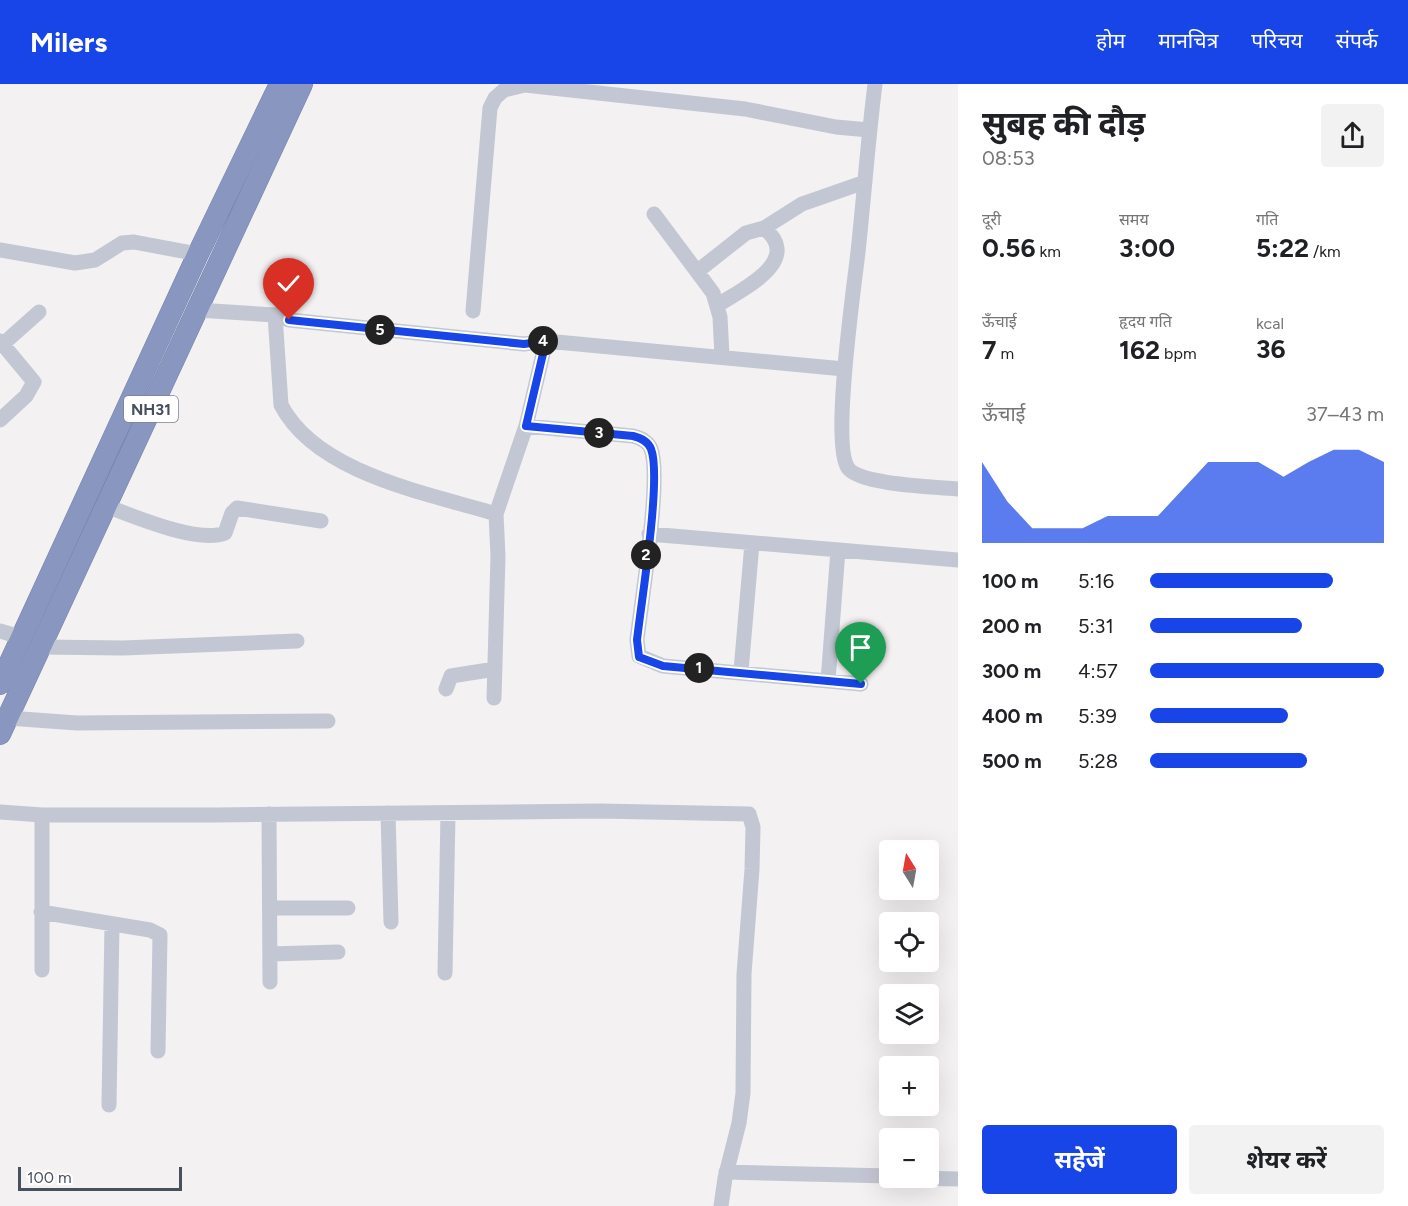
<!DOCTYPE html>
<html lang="hi">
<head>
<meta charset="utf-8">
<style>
  :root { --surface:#fff; --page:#f2f2f2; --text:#202124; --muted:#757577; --accent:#1745e7 }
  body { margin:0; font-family:Figtree,"Noto Sans Devanagari",sans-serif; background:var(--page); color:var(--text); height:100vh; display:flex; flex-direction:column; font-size:22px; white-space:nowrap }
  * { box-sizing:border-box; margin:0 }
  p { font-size:20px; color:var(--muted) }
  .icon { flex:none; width:33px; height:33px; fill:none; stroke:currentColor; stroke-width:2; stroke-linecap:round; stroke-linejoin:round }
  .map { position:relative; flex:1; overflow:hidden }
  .drawer { display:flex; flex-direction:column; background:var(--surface); width:450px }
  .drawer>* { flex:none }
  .needle { width:39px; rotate:349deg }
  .tools { position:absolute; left:879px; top:756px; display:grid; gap:12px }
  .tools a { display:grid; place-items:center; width:60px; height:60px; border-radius:6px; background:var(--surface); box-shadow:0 6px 24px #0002; font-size:30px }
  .scale { position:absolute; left:18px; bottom:15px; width:164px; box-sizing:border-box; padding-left:6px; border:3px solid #484f5f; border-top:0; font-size:16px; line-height:21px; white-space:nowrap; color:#484f5f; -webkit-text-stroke:4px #fff; paint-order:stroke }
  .pin { position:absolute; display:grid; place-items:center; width:51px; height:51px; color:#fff; margin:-62px -26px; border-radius:50% 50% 50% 0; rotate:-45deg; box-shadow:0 0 6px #0007 }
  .pin .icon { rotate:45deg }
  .km { position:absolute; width:30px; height:30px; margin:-15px; border-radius:50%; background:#222; color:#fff; font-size:16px; line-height:30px; text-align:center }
  .round { display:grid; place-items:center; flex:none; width:63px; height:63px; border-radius:6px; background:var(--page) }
  .head { display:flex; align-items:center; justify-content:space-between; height:102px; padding:0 24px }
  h1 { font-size:33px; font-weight:700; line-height:45px }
  .metrics { display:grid; grid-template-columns:repeat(3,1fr); gap:9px; height:102px; padding:6px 24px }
  .metrics div { display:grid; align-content:center }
  .metrics b { font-size:26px; font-weight:700 }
  .metrics small { font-size:16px; font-weight:400 }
  .metrics p { font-size:16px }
  .chart { height:168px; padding:12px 24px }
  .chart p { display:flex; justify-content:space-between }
  .chart svg { width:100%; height:108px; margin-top:6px; fill:var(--accent); opacity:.7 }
  .action { display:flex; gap:12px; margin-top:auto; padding:12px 24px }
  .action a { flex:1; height:69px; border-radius:6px; background:var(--accent); color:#fff; font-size:24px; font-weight:700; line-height:69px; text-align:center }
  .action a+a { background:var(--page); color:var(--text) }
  ul { padding:0 24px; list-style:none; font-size:20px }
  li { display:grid; grid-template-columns:96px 72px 1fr; align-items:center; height:45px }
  li i { height:15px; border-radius:8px; background:var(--accent) }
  header { display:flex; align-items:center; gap:36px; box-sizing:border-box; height:84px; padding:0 30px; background:var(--accent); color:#fff }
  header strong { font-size:28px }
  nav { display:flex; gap:33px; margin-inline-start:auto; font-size:21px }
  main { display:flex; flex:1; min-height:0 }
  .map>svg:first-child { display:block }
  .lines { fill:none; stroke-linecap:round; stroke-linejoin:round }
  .highway-casing { stroke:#7482ac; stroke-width:22 }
  .minor { stroke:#c2c7d3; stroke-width:15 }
  .highway { stroke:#8997c0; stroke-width:21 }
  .route-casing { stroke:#fff; stroke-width:12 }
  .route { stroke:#1745e7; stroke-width:8 }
  .labels { text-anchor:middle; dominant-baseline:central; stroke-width:4.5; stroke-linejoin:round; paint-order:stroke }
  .shield { fill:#fff; stroke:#7f848f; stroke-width:1.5 }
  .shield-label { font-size:16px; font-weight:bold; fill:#484f5f }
</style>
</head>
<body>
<header>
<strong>Milers</strong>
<nav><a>होम</a><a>मानचित्र</a><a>परिचय</a><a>संपर्क</a></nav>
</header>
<main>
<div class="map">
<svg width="958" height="1122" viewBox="0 0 958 1122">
  <rect width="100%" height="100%" fill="#f3f1f1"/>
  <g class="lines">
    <defs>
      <path id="highway" d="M0,600l198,-430 82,-170
        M0,650l302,-650"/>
    </defs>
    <use href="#highway" class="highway-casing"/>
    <path class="minor" d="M875,0c-7,56 -11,112 -17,168 -4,36 -27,192 -10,216 12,17 89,19 110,21
      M654,130l59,79 7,24 2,39
      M764,144l38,-24 63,-22
      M0,166l75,13 20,-3 27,-17 12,-1 64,12
      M699,186l47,-37 18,-5c40,33 -22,61 -46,77
      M197,226l78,5 12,-2
      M473,227l17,-203 5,-10 9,-8 21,-5 220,24 91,18 33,3
      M275,231l6,90c36,69 147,88 215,109
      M277,231l12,5 235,24 22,-3 298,28
      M0,257l34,41 -8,14 -26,24
      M3,260l36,-32
      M526,342l107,10c8,2 15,5 18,13 11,29 -10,154 -14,191l2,16 24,10 198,18
      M106,422c27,10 92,38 119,27l7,-20 5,-5 84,13
      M649,450l309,26
      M0,547l20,6
      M41,563l82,1 174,-7
      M741,587l11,-128
      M828,597l10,-131
      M446,605l5,-13 44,-7
      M494,614l4,-142 -2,-42 30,-88 20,-85
      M8,634l69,5 251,-2
      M0,728l42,3h174l384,-4 149,3 4,13 -1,42 -8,105 -1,119 -4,30 -14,55 -4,28
      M388,729l3,109
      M269,730l1,168
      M270,824h78
      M41,828l109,18 10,5 -2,116
      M270,870l68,-2
      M42,886v-155
      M445,889l3,-160
      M109,1021l3,-181
      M726,1088l164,4
      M913,1094l45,1"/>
    <use href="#highway" class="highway"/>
  </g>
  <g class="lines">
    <defs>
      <path id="route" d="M289,236l235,24 22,-3 -20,85 107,10c8,2 15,5 18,13 11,28 -10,154 -14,191l2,17 24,9 198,18"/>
    </defs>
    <use href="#route" class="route-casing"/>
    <use href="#route" class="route"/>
  </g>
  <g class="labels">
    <rect class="shield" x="124" y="312" width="54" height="26" rx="4.5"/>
    <g class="shield-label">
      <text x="151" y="325">NH31</text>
    </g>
  </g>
</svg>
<div class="tools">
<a><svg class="needle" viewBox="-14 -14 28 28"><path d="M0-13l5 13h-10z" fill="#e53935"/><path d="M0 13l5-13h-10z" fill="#757577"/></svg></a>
<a><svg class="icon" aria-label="locate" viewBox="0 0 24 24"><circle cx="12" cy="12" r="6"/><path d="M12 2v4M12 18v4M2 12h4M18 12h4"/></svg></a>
<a><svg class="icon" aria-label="layers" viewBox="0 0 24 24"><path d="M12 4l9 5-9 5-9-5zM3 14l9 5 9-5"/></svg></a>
<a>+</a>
<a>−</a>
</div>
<div class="scale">100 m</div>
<div class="pin" style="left:861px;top:600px;background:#1e9e55"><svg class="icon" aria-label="arrive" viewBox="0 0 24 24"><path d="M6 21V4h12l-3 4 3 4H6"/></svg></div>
<div class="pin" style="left:289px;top:236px;background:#d93025"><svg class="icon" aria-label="check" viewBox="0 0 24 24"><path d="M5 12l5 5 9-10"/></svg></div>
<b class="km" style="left:699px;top:584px">1</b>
<b class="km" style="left:646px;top:471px">2</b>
<b class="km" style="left:599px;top:349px">3</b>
<b class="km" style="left:543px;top:257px">4</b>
<b class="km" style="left:380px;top:246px">5</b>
</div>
<section class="drawer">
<div class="head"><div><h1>सुबह की दौड़</h1><p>08:53</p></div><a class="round"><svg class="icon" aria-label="share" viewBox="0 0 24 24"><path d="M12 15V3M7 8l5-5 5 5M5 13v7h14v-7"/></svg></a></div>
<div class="metrics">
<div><p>दूरी</p><b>0.56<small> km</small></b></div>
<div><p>समय</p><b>3:00</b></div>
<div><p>गति</p><b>5:22<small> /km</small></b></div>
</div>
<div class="metrics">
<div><p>ऊँचाई</p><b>7<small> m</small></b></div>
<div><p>हृदय गति</p><b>162<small> bpm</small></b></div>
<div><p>kcal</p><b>36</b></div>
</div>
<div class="chart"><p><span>ऊँचाई</span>37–43 m</p>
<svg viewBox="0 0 160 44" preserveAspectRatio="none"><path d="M0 44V11L10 27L20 38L30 38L40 38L50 33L60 33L70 33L80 22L90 11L100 11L110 11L120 17L130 11L140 6L150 6L160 11V44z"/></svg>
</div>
<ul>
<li><b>100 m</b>5:16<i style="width:78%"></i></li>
<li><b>200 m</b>5:31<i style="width:65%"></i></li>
<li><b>300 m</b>4:57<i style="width:100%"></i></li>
<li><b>400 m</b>5:39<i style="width:59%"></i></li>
<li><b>500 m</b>5:28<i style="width:67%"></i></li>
</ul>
<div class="action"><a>सहेजें</a><a>शेयर करें</a></div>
</section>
</main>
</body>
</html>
